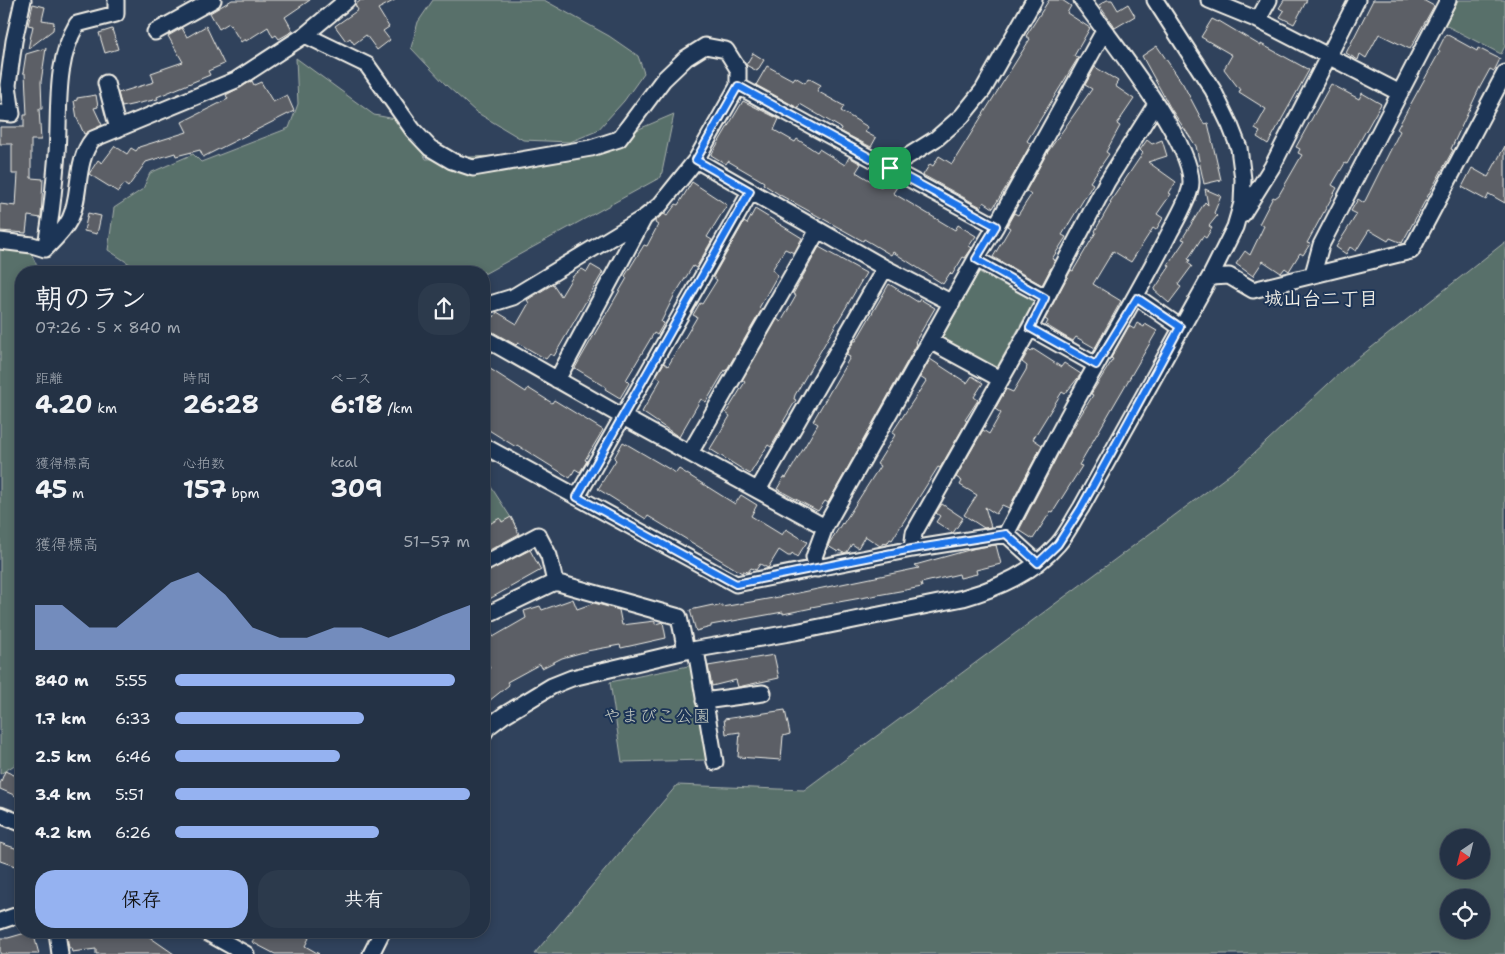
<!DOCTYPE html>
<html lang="ja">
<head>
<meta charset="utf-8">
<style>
  :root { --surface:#243245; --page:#2c3a4c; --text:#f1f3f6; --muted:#a3aab3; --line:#414d5e; --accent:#95b2f1 }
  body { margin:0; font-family:"Shantell Sans","Klee One",sans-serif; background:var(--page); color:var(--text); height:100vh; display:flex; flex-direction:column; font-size:19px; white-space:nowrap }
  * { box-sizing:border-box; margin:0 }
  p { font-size:16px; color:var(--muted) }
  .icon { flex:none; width:28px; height:28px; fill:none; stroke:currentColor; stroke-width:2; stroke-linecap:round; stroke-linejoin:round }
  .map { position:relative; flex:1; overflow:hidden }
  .side { position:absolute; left:15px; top:266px; width:475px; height:672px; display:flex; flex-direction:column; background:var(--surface); border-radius:20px; box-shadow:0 2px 8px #0003,0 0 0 1px var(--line) }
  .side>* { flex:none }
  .needle { width:32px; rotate:215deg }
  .controls { position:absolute; left:1440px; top:829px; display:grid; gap:10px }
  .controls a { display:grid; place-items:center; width:50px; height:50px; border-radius:50%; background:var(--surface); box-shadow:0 2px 8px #0003,0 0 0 1px var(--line); font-size:25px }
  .pin { position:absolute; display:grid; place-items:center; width:42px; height:42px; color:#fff; margin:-21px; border-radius:10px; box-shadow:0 2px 8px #0006 }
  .round { display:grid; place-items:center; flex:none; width:52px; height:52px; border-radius:20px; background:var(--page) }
  .headline { display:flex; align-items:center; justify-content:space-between; height:85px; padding:0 20px }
  h1 { font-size:28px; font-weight:700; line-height:38px }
  .stats { display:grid; grid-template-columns:repeat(3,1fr); gap:8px; height:85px; padding:5px 20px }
  .stats div { display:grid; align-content:center }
  .stats b { font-size:25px; font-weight:700 }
  .stats small { font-size:14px; font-weight:400 }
  .stats p { font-size:14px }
  .chart { height:140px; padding:10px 20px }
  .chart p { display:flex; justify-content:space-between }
  .chart svg { width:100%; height:90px; margin-top:5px; fill:var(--accent); opacity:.7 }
  .button { display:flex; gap:10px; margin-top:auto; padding:10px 20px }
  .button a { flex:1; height:58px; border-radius:20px; background:var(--accent); color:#111; font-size:20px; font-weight:700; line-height:58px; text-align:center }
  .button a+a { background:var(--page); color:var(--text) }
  ul { padding:0 20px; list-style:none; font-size:16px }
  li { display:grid; grid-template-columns:80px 60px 1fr; align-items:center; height:38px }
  li i { height:12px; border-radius:6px; background:var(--accent) }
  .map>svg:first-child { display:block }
  .green { fill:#596f6b; stroke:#a6b0aa; fill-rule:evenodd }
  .building { fill:#5b5f66; stroke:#f4f1e8 }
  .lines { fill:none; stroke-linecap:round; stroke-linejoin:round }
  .minor-casing { stroke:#f4f1e8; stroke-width:19 }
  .minor { stroke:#1d3557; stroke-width:15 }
  .route-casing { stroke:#fff; stroke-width:10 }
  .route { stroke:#1a73e8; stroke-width:6 }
  .labels { text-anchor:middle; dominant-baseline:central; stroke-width:4; stroke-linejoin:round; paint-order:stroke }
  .park-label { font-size:18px; fill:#bec4bc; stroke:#1d3557 }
  .neighbourhood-label { font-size:19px; font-weight:bold; fill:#f4f1e8; stroke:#1d3557 }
</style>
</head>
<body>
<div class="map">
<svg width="1505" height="954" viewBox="0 0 1505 954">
  <rect width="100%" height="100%" fill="#30425c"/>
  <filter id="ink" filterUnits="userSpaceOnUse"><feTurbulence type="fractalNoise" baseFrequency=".02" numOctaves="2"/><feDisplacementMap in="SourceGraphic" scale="10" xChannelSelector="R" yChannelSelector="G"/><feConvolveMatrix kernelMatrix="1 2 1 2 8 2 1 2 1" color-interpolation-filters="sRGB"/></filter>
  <g filter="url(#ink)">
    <path class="green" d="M433,0h111l65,36 29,20 6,17 -20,28 -27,30 -27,11 -47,-2 -47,-28 -30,-27 -35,-37 7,-26z
      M1458,0h47v46l-4,8 -56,-29z
      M296,58l78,57 32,6 20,38 159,-7 89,-38 -13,63 -177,97v-2h-342l-34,-22 6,-42 29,-19 7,-16 43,-19 8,8 88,-34 9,-24z
      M1505,242v712h-971l143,-169 127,5 433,-321 106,-99zM1449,838h32v32h-32zM1449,898h32v32h-32z
      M0,244l27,1 13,27h-19v489l-21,13z
      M979,272l55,29 -38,68 -54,-31z
      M484,476l31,48 -31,8z
      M693,665l13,95 -84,2 -12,-80z"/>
    <path class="building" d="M232,0h78l-25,17 8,14 -14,8 -3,-4 -3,2 -5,-10 -22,14 -1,-2 -4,3 -12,-19 -10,6 -9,-16z
      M361,0h34l-17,9 11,18 -6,4 7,9 -13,10 -11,-15 -12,9 -4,-6 -4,3 -11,-15 23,-16 -3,-5z
      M1049,0h13l9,6 -4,7 23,15 -16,28 4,2 -51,83 4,3 -21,37 -17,27 -9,-6 -3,5 -58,-32 7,-11 3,2 6,-10 13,8 78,-125 -4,-3z
      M1107,0h5l6,10 10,-6 7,12 -20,12 -16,-23z
      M1284,0h23l-13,24 -14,-7 4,-6 -5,-3z
      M1373,0h50l11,6 -24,43 -31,-15 -13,24 -6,-4 -2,6 -12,-7z
      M33,4l12,3 -3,13 12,2 -1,8 -25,19 5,-23 -5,-1z
      M1212,19l6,3 1,-1 42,25v-2l48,26 -41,74 -11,-7 3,-5 -5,-3 11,-20 -27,-17 1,-2 -16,-21 8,-14 -31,-18z
      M206,26l18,38 -16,7 2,4 -53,22 1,2 -36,8 -4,-14 36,-11 -3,-9 32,-11 -15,-26 14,-8 5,9z
      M112,29l6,20 -13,4 -6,-20z
      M1446,34l31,17 1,-3 22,11 -6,12 -4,-2 -11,20 -28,60 2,1 -51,93 -12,-5 -2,3 -19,-11 -13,21 -6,-4 -4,7 -10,-7 21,-33 -6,-3 7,-12 6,4 36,-72 -3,-2 43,-78 -2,-1z
      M1157,46l26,38 21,40 4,-1 13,57 -17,4 -8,-38 -25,-37 -29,-53z
      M46,48l-5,34 1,27h-3l2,31h-10v38l12,1 -2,39 -13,-2 -2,17 -26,-2v-27l16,2 2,-32h-6v-30h-12v-17h24v-12h3l-2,-42h-2l3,-19z
      M753,53l11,7 -7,11 -11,-6z
      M767,66l26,14 2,-3 10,6 3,-5 13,7 -4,6 27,15 -3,5 27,16 -3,5 11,6 -5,9 -31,-16 1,-3 -41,-24 -2,4 -42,-23z
      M1095,67l23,14 -3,5 19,13 -17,25 3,2 -14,26 3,2 -19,28 3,2 -31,51 4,2 -14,22 3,1 -13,25 -49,-28 17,-29 -3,-2 2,-4 5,-9 4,2 13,-20 -5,-4 21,-38 45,-64 -7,-4z
      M252,81l2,4 7,-3 12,20 14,-7 7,16 -91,46 -3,-7 -24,6 -1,-3 -29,9 -18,25 -4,-3 -6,8 -29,-18 9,-14 4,3 13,-17 12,8 4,-6 5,3 3,-4 48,-15 -5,-10 46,-23 -2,-4z
      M1331,84l28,15 3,-6 19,11 -34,60 -2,-1 -13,22 5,3 -30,55 3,1 -7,11 -3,-2 -11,18 -4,-3 -4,5 -18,-12 -10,15 -17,-12 9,-13 5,4 14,-29 -5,-2 14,-27 2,1 4,-3 23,-40 -4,-2 2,-4 -4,-2z
      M96,95l2,12 -4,1 8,17 -18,9 -7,-16 -3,-17 3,-1v-2z
      M743,101l36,18 -5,11 21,12 2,-3 20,13 2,-3 26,16 4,-8 12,7 -5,8 25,15 4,-7 12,7 -4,6 62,37 3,-5 18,11 -7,10 3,2 -7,10 -2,-1 -11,18 -2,-2 -7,11 -50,-32 -2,3 -27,-16 -1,2 -83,-46 -17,-11 1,-2 -36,-21 -2,3 -15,-9z
      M1147,140l5,4 10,-4 5,16 -19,6 28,20 -7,11 2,1 -14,20 6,4 -7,12 -3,-2 -22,34 -18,-11 -20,33 28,17 -26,47 -19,-11 -3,4 -9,-5 -18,-11 2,-4 -3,-2 26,-49 2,1 23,-39 -1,-1 16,-28 -1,-1 33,-49 -3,-3z
      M1505,146v57l-16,-9 -3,6 -24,-13 10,-19 16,9z
      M692,182l35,23 -20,32 5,3 -16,28 -3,-2 -19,30 -13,26 3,1 -7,12 -3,-2 -28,47 3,3 -9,15 -15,-9 1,-2 -31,-19 52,-90 -2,-2 19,-31 3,1 11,-21 -3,-2 2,-4 7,-5 3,2 9,-12 2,1z
      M1205,189l16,7 -7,17 3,3 -8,10 3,2 -6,10 -3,-2 -15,23 2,1 -2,3 4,3 -14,19 3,2 -12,16 -15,-13 16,-24 -2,-1 17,-25 -3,-1 23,-37 3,3z
      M755,209l47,29 -8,15 -9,-4 -13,21 4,3 1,3 -18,32 3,1 -36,62 -1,-1 -19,32 -5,-3 -22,38 -37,-25 19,-33 -5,-3 8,-13 4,3 29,-49 -4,-2 7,-12 2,1 15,-24 -4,-3 31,-55 3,2z
      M88,213l13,3 -4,18 -13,-3z
      M819,247l47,26 -71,122 -1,4 2,1 -13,22 2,1 -14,24 -3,-2 -18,29 -40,-25 20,-33 -4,-3 19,-31 -3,-2 35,-61 4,3 15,-26 -3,-2z
      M591,265l12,7 -49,84 -4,-2 -4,5 -28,-16 -2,2 -32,-18v-5l4,-7 6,2 3,-5 20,12 12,-21 -2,-3 26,-16 8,12 12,-20 9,-7 5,3z
      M889,284l29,18 2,-3 15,9 -20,34 2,2 -89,159 -3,-2 -7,10 -41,-22 7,-12 2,1 32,-54 -5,-3 36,-62 1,-2 -4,-2 8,-14h2z
      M1137,323l7,4 1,-3 12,7 -78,134 3,1 -29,46 -2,-1 -18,28 -14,-9 47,-91 27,-44 -2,-1 22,-35 -2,-1 18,-32 5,3z
      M1033,349l28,18 3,-4 17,11 -16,20 -3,-2 -29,47 9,6 -33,63 -7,-3 -6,9 -11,-7 6,20 -7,1 -20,-13 13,-20 -17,-10 2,-4 -6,-4 27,-47 6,4 12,-21 -6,-4 11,-20 7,3 13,-22 1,-4 -5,-4 7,-12 2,2z
      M930,359l37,24 5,-7 11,7 -9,14 4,3 -13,20 2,1 -27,47 -2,-1 -46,73 -2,-1 -3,5 -3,-1 -4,3 -15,-10 -7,12 -6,-4 -5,8 -4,1 -4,-3 -1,2 -10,-6 2,-4 12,-19 1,1 37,-58 -3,-2 18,-29 -3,-2 34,-52 -6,-4z
      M484,365l42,27 2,-4 24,15 2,-3 49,30 -18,30 2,1 -7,11 -5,-3 -5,9 -53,-33 -1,2 -32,-20z
      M623,442l53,31 3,-4 56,35 6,-9 16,10 -6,11 31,19 4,-6 21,13 -10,15 -5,-4 -1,3h-3l-9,-6 -11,18 -8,-4 -4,6 -5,-2 -3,4 -5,-1 -1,2 -94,-57 -2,3 -48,-30 18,-29 -2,-2z
      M942,504l21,14 -10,15 -17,-11 4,-6 -4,-3z
      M511,517l8,17 -35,19v-26l16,-9 2,4z
      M996,545l5,19 -25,6 1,4 -17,4 -1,-4 -38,9 1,4 -111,20 1,1 -29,6v-2l-72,13v2l-15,4 -6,-21 23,-5 1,2 8,-2v2l57,-10 140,-29 -4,-3 61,-17z
      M530,550l11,20 -57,32v-29z
      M573,599l4,10 17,-6 25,7 3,15 33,-4v3l8,-2 3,16 -45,10 -1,-3 -33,6 -25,7 -20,10 -2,-4 -33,18 2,3 -25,20v-32l6,-5 -6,-9v-20l8,-5 1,3 33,-19 -2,-7 16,-5 2,4z
      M774,655l5,23 -41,9 -2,-7 -24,6 -4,-20z
      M785,710l5,24 -7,2 -2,24 -43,-3 2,-25 -14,2 -2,-15z
      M5,771l16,7v20l-21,-9v-5z
      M0,843l21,7v18l-21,-7z
      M29,932h4l6,22h-39v-16h8z
      M69,932h49l30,4 26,18h-78v-5l-24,3 -1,-4h-2l-2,-12h2z
      M258,932h41l10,6 -4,8 14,8h-44l-23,-12z"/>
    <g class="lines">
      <defs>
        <path id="minor" d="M1209,0l49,20 142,73
          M1258,20l11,-20
          M155,32l58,-32
          M305,35l62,30 46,65 17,18 22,13 21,7 118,-20 28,-9 44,-59 23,-22 19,-12 21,4 12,19v17l-42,74 -36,45 -15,12 -132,80 -29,9
          M106,83l12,46
          M738,86l258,140
          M0,113l12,1 -4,-29 6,-44 9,-41
          M696,160l189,108 67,35
          M889,168l48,-30 25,-22 21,-26 51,-90
          M1242,215l30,-48 85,-167
          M0,241l32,4 13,4
          M45,249c9,-9 19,-18 25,-30 12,-25 4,-57 23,-80l143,-59 69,-45 42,-35
          M45,249c7,-31 9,-64 12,-96 3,-43 -3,-90 20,-129l39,-10v-14
          M976,259l69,38
          M1313,274l8,-29 127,-245
          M1210,277l19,-1 24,14 158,-39 94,-178
          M1137,297l43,30
          M1030,328l66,37
          M484,338l139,79 202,110
          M930,341l70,38
          M557,380l87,-162
          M484,446l252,138 176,-35 94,-15 32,29
          M690,453l128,-223
          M758,490l127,-222
          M577,497l174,-306
          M1006,534c30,-57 59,-115 91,-170 25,-44 50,-87 73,-132 6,-11 21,-37 21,-49 2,-41 -83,-147 -109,-183
          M912,549l2,-16 116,-205 77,-146 49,-78
          M484,564l54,-29 11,21 6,26
          M817,569l-3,-12 11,-30 151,-268 20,-33 108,-195
          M484,616l71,-34 124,35 7,34
          M696,650l19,112
          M704,701l59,-8
          M484,733l4,-6 16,-12 48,-29 20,-8 114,-27 109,-19 168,-34c35,-10 70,-25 95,-54 9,-10 15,-24 23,-36l129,-231 25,-50 7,-24 1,-24 -4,-31 -9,-23 -17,-35 -58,-90
          M0,815l21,8
          M0,921l21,-7
          M57,932l3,22
          M206,932l40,22
          M371,954l11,-22"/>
      </defs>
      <use href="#minor" class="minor-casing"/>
      <use href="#minor" class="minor"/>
    </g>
  </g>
  <g class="lines" filter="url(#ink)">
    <defs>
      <path id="route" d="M738,86l258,140 -20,33 69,39 -15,30 66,37 41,-67 43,29 -99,181 -23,36 -20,19 -32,-29 -94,15 -176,35 -159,-87 173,-306 -54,-31z"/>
    </defs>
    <use href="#route" class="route-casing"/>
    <use href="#route" class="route"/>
  </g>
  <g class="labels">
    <g class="park-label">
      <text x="657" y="716">やまびこ公園</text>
    </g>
    <g class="neighbourhood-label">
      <text x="1321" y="298">城山台二丁目</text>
    </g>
  </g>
</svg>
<div class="controls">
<a><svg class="needle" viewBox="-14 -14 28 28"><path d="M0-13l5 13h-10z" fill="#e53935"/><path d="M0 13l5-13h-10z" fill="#a3aab3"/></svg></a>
<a><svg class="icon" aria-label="locate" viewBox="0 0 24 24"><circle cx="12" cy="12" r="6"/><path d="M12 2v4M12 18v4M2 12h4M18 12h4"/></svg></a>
</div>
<div class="pin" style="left:890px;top:168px;background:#1e9e55"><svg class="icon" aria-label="arrive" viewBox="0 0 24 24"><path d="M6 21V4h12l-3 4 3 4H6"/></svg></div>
<section class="side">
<div class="headline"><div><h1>朝のラン</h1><p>07:26 · 5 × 840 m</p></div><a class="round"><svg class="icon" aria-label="share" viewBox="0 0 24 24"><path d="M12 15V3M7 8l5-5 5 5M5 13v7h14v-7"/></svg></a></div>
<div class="stats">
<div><p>距離</p><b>4.20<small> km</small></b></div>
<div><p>時間</p><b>26:28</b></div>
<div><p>ペース</p><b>6:18<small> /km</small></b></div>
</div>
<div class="stats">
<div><p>獲得標高</p><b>45<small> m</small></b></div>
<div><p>心拍数</p><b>157<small> bpm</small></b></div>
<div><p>kcal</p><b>309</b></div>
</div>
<div class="chart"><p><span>獲得標高</span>51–57 m</p>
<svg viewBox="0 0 160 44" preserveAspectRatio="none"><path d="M0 44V22L10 22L20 33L30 33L40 22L50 11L60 6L70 17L80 33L90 38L100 38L110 33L120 33L130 38L140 33L150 27L160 22V44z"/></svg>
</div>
<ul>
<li><b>840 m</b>5:55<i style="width:95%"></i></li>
<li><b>1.7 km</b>6:33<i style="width:64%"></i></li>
<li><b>2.5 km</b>6:46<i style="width:56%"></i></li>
<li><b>3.4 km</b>5:51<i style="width:100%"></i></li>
<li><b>4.2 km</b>6:26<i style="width:69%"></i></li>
</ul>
<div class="button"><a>保存</a><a>共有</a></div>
</section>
</div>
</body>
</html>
